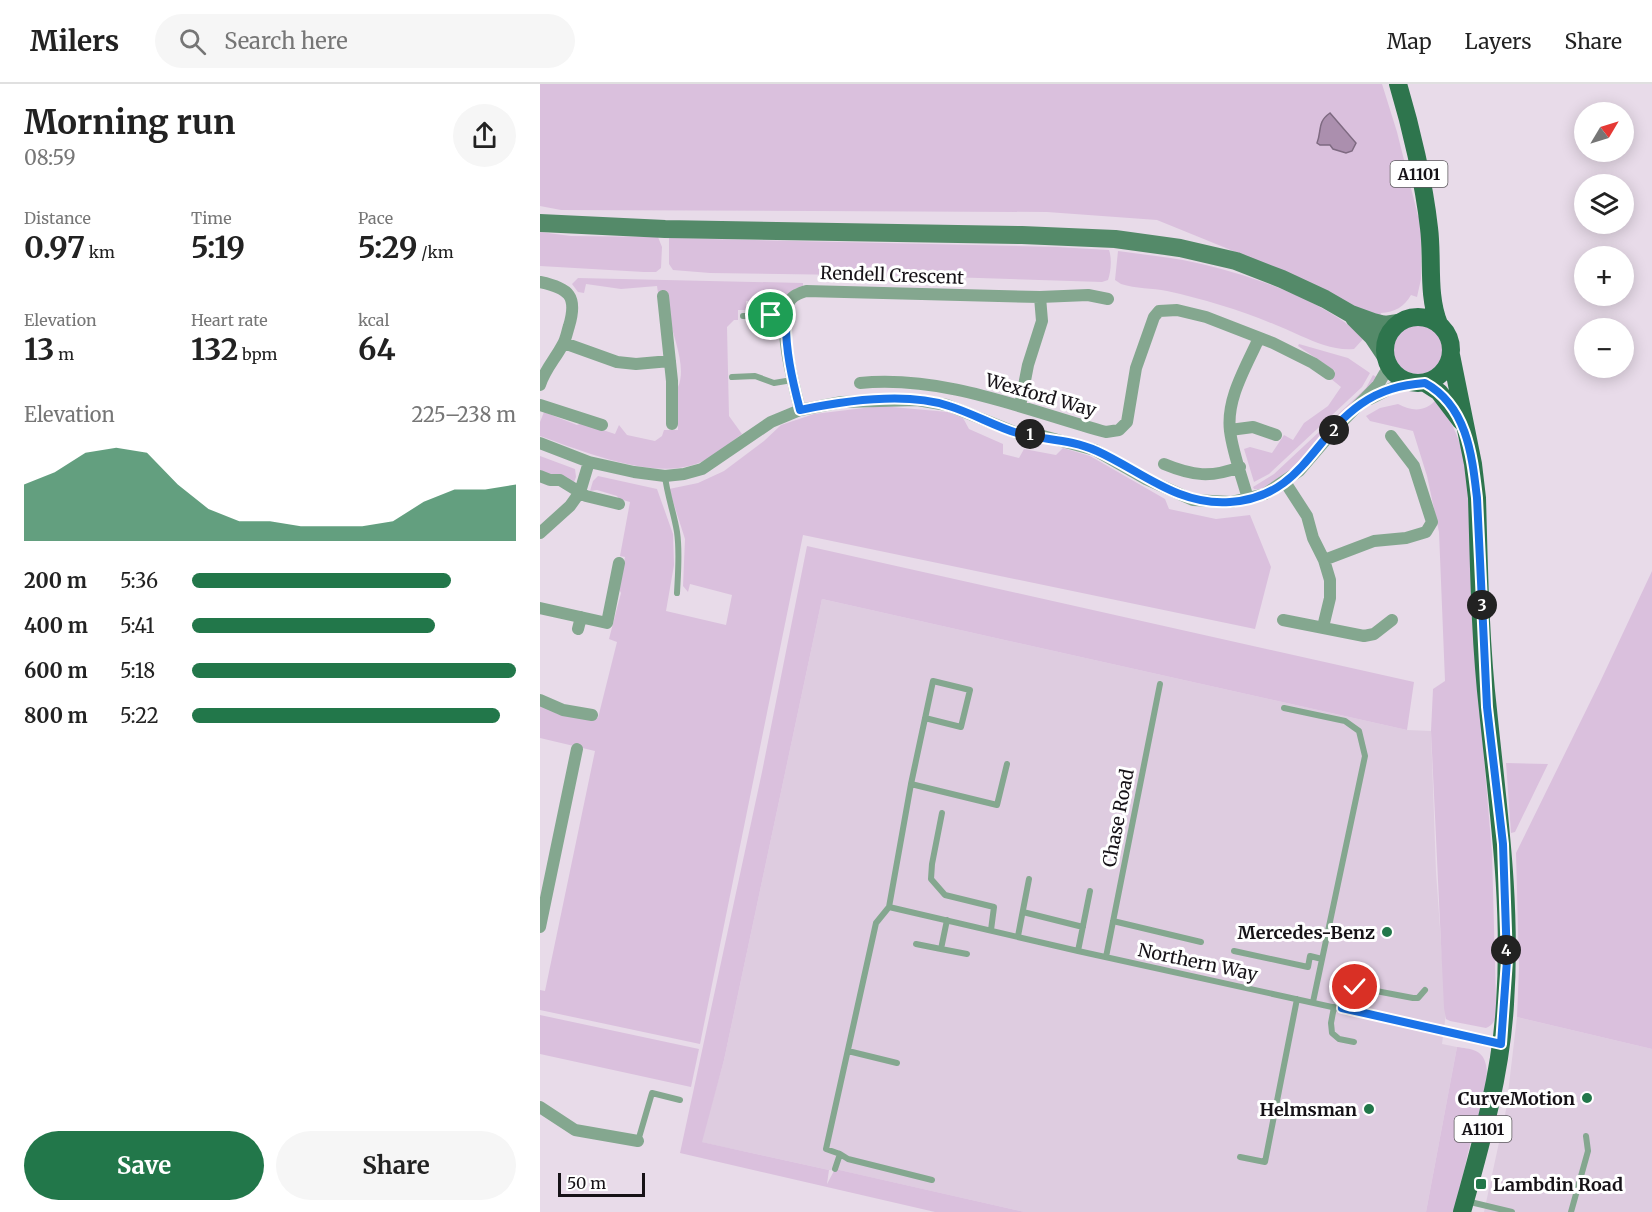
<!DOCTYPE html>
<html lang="en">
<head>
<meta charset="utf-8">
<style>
  :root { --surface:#fff; --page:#f6f6f6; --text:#222; --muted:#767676; --line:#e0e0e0; --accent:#22774a }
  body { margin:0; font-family:Merriweather,serif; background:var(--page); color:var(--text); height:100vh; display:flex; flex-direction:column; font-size:22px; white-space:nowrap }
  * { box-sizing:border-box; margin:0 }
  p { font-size:20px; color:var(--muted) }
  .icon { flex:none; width:33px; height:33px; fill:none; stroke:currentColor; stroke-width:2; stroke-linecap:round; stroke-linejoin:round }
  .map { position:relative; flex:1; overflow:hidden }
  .details { display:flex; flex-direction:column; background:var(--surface); width:540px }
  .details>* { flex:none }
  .needle { width:39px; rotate:52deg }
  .controls { position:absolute; left:1034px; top:18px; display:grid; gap:12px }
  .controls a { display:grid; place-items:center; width:60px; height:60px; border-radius:50%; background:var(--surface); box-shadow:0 3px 15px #0003; font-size:30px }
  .scale { position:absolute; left:18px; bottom:15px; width:87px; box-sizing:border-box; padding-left:6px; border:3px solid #161217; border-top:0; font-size:16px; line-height:21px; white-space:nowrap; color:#161217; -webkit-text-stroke:4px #fff; paint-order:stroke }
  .pin { position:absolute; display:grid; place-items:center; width:51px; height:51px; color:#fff; margin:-26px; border:3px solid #fff; border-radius:50%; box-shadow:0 2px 6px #0007 }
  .km { position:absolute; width:30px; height:30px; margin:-15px; border-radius:50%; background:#222; color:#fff; font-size:16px; line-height:30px; text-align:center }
  .round { display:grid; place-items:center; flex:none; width:63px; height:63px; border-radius:32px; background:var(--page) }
  .headline { display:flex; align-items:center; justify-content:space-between; height:102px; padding:0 24px }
  h1 { font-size:33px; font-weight:700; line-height:45px }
  .metrics { display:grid; grid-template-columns:repeat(3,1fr); gap:9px; height:102px; padding:6px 24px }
  .metrics div { display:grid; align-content:center }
  .metrics b { font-size:30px; font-weight:700 }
  .metrics small { font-size:16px; font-weight:400 }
  .metrics p { font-size:16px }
  .chart { height:168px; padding:12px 24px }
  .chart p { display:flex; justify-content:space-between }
  .chart svg { width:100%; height:108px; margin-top:6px; fill:var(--accent); opacity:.7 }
  .cta { display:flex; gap:12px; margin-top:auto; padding:12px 24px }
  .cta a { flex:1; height:69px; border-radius:36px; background:var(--accent); color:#fff; font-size:24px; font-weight:700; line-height:69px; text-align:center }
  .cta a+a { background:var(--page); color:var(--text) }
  ul { padding:0 24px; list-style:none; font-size:20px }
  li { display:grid; grid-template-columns:96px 72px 1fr; align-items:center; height:45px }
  li i { height:15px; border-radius:8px; background:var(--accent) }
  header { display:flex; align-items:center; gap:36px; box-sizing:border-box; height:84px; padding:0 30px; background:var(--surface); border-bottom:2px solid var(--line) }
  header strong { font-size:28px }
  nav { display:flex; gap:33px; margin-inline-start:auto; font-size:21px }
  .search { width:420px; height:54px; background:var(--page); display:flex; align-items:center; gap:15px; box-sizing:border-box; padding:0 21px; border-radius:33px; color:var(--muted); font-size:22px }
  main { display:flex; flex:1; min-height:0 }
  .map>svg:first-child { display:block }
  .built { fill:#decce0 }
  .green { fill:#dac0dd }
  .water { fill:#ab8fae; stroke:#7e6a81; stroke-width:1.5 }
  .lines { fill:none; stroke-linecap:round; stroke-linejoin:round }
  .service { stroke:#84a78f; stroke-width:6 }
  .minor { stroke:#84a78f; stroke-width:12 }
  .secondary { stroke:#548a69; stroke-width:18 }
  .primary { stroke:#2e754d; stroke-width:18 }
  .route-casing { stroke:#fff; stroke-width:12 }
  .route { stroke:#1a73e8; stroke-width:8 }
  .poi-dot { fill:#22774a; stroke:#fff; stroke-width:2 }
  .labels { text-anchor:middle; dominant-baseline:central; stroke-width:6; stroke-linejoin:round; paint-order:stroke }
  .shield { fill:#fff; stroke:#5c595d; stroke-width:1.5 }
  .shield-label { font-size:16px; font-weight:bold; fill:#161217 }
  .street-label { font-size:18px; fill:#161217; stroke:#fff }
  .poi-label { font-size:18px; font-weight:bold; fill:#161217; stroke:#fff; text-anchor:end }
</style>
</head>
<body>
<header>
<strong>Milers</strong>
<div class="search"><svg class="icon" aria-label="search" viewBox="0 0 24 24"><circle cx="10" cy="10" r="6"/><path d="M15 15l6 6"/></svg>Search here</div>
<nav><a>Map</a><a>Layers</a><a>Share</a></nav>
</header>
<main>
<section class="details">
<div class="headline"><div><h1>Morning run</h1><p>08:59</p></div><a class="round"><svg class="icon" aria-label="share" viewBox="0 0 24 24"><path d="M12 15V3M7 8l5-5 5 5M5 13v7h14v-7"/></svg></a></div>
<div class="metrics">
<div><p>Distance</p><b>0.97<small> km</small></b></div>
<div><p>Time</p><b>5:19</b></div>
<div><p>Pace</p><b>5:29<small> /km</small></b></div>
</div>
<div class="metrics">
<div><p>Elevation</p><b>13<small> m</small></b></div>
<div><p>Heart rate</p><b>132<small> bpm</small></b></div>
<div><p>kcal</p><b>64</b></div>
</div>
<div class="chart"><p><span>Elevation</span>225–238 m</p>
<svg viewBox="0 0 160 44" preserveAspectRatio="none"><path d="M0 44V21L10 16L20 8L30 6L40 8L50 21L60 31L70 36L80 36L90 38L100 38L110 38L120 36L130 28L140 23L150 23L160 21V44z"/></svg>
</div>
<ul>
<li><b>200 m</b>5:36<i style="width:80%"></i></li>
<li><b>400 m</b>5:41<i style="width:75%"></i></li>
<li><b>600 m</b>5:18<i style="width:100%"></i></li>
<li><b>800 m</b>5:22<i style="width:95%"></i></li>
</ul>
<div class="cta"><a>Save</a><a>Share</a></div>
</section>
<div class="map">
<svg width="1112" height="1128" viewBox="0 0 1112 1128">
  <rect width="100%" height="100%" fill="#e8dbe9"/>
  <path class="built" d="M282,515l585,131 24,1 5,141 10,141 -4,31 15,3 -31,165h-401l-186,-42h-10l-128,-28 23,-82z
    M977,933l135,32v163h-168l22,-102z"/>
  <path class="green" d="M0,0h842l15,48 21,84 3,1v62l-4,18 -6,-2c-7,12 -16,17 -30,18l-2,6 -99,-49 -123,-50 -110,-8 -486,-2 -21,-4z
    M0,148l31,4 87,1 4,10 -1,21 -5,4h-12l-104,-6z
    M129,154l388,9 52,3c3,8 2,22 -1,30l-6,2 -185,-6 -207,-3 -37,-3 -4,-6z
    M578,167c26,4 53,6 79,12 54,12 127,37 167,75l-10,11c-18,2 -37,-6 -53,-13 -43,-20 -88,-35 -134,-45 -15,-3 -31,-2 -46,-7l-6,-4z
    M38,194l225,5v3c-14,4 -18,10 -22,24l-4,-1 -1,-8h-30v9h-8v10h-4l-7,7 2,89 13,18c-15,11 -29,24 -46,30 -44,16 -114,-13 -156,-28v-14l4,-10 33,13 5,-2 33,11 4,-9 8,10 28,6 7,-5 2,-6h14v-43c9,-20 -5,-50 -9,-71 -1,-7 -1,-16 -1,-24l-10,1 -1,-7 -36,3 -35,-5 -2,9 -6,-1 -6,-8z
    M853 265a25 25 0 1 1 50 0a25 25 0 1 1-50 0Z
    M759,260l49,14 22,15 -8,14 -93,87 -15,8 -10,-33 6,-2 22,6 12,-18 9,5 11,-17 24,-17 13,-19 -11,-9 5,-7 -37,-25z
    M833,291l5,3c-16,15 -32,30 -47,46 -16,17 -51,68 -77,65l-1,-2 21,-13 92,-86z
    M897,315c16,24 23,41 30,68l11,221 14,165 4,148c0,11 2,22 -10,27l-36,-7 -4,-2 -2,-11 -13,-277 2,-42 12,-8 -6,-149 -12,-56 -14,-45 -43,-10 -4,-5 14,-8 18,-4c15,8 27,8 39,-5z
    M341,322l67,6 15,6 6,11 34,15v10l16,4 5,-9 32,6 7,-7 27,8 75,43 4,10 47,10 34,-4 21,52 -16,62 -452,-94 -103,509 -160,-34v-20l5,1 50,-240 -55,-13v-34l14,5 3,5 23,4 3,-2 15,2 19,-76 -8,-3 12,-46 -2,-4 6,-32 -5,-1 10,-54 -11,-3 -2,-3 -20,-6 -7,1 3,-10 5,-5 59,13 16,45 1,31 -8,46 60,14 6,-30 -42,-11 -2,8 -5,-6 2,-47 -16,-50 29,-6 26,-12 40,-30 17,-16 33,-11z
    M0,372l35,13 1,8 -3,8c-7,-13 -11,-8 -23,-10 0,0 -9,-4 -10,-4z
    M267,462l607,136 -7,48 -585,-131 -98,461 -22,82 127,28 -2,14 8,-15 190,43h-90l-255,-59 82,-381z
    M1112,487v478l-135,-32 2,-50 -3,-114 85,-173z
    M966,679l42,1 -33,68 -4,1z
    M0,931l159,34 -8,38 -151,-33z
    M917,963c13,2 26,2 29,18 5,21 -14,69 -19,92 -4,18 -7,37 -11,55h-30z"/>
  <path class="water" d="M790,29l26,30 -4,8 -6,2 -13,-4 -3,-4h-10l-3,-2c5,-13 0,-21 13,-30z"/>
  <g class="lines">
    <path class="service" d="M203,232l42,1
      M192,293l23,-1 19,7 18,-3
      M125,392c2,19 9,37 12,56 3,20 1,41 0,61
      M744,624l61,13 14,10 6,25 -52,246
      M371,700l86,21 10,-41
      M402,729l-10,51 -1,15 14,16 49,12 -3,23
      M349,823l189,44 422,93
      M483,828l60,15
      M573,837l88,21
      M478,852l11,-57
      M376,860l25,5 6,-29
      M401,865l26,5
      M538,867l12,-60
      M694,867l74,16 2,-11 12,3
      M566,873l54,-273
      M794,923l-3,16 1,10 7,6 15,3
      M802,925l3,-16 10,-6 58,11h5l7,-8
      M308,967l49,12
      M98,1057l14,-48 28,7
      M300,1070l8,5 84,21
      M700,1073l25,5 32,-163
      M295,1085l5,-15 -14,-5 50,-226 13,-16 22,-123 22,-103 37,9 -9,37 -36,-9
      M926,1117l46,11
      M1031,1128l17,-61 -2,-15"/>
    <path class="minor" d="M0,198c29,6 38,14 29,44 -2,6 -3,13 -6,18 -7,14 -18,25 -23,41
      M123,212l9,85v43
      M24,259l53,19 19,2 34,-3
      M320,299c85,-8 165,27 246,49l13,-2 8,-8 9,-54 18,-51 5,-6 18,-1 29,7 67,26 40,20 16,11
      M830,315l26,-13 16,-3
      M0,321l62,20
      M480,322l8,-41 14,-44 -2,-24
      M260,326c-6,-25 -22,-81 -12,-106 3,-8 10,-10 18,-13l234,6 48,-2 20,4
      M690,346l23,-3 23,8
      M0,359l49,19 45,10 31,4 19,-2 18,-5 69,-47 29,-12 42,-8 75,-2 30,5 70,28 26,3 52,14 51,29 47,21 38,2 34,-8 34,-23 36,-42 43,-44 8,-14 1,-9
      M624,380c29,12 47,14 76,3
      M0,392l10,4h10l26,16 33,8
      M745,398l22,34 6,22 11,22 6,20v18l-7,29
      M708,415c-6,-22 -15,-45 -18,-68 -4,-32 16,-64 29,-93
      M0,449l30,-27 10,-14 9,-30
      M784,476l50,-19 32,-3 20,-6 6,-10 -18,-56 -23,-30
      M0,524l67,15 12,-60
      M743,536l81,16 10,-2 18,-14
      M38,545l3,-12
      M0,616l23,10 29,5
      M0,843l37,-178
      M0,1023l35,23 63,11"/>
    <path class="secondary" d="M0,139l125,6 357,6 93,4 65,9 56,13 46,18 43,20 26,15 22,8 12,3 13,-2
      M814,234l19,19 12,18"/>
    <path class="primary" d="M858,0c13,43 26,99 31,144 4,31 -2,67 10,96
      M845 266a33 33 0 1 1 66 0a33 33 0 1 1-66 0Z
      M911,271l22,109 4,34c2,70 3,142 11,212 10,99 24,194 17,294 -4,70 -24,140 -43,208
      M885,299l14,9 22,29"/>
  </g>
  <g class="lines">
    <defs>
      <path id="route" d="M231,231l15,2c-1,32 6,62 14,93 43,-9 107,-18 149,-4 23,7 45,20 68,27 26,7 54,6 80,18 44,20 81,55 133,51 72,-5 82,-64 131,-98 20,-14 40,-19 64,-21 42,23 47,72 52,115l10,209 16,137 4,116 -6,84 -159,-36 3,-15 10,-6"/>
    </defs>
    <use href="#route" class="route-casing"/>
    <use href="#route" class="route"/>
  </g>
  <g class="poi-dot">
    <circle cx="847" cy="848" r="6"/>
    <circle cx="1047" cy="1014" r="6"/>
    <circle cx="829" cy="1025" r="6"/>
    <rect x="935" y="1094" width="12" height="12" rx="3"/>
  </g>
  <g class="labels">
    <g class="shield">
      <rect x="850.5" y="77" width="57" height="26" rx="4.5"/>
      <rect x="914.5" y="1032" width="57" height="26" rx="4.5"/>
    </g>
    <g class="shield-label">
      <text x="879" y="90">A1101</text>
      <text x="943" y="1045">A1101</text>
    </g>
    <g class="street-label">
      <text transform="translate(352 191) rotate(2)">Rendell Crescent</text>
      <text transform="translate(501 311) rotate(16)">Wexford Way</text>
      <text transform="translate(578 734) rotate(-79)">Chase Road</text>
      <text transform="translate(658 878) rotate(12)">Northern Way</text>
    </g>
    <g class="poi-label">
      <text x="835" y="848">Mercedes-Benz</text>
      <text x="1035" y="1014">CurveMotion</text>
      <text x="817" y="1025">Helmsman</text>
      <text x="953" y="1100" text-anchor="start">Lambdin Road</text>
    </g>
  </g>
</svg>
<div class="controls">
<a><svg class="needle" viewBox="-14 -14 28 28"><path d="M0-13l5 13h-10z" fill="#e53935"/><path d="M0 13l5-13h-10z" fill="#767676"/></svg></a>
<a><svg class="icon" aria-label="layers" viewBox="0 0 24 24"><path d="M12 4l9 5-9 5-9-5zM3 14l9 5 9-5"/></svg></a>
<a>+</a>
<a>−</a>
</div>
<div class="scale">50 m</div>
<div class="pin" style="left:231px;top:231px;background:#1e9e55"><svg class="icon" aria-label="arrive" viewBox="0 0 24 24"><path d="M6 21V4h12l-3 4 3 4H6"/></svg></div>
<div class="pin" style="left:815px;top:903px;background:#d93025"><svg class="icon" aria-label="check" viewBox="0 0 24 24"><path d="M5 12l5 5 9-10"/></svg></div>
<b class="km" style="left:490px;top:350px">1</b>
<b class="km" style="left:794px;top:346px">2</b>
<b class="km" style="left:942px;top:521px">3</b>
<b class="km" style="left:966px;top:866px">4</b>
</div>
</main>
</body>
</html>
